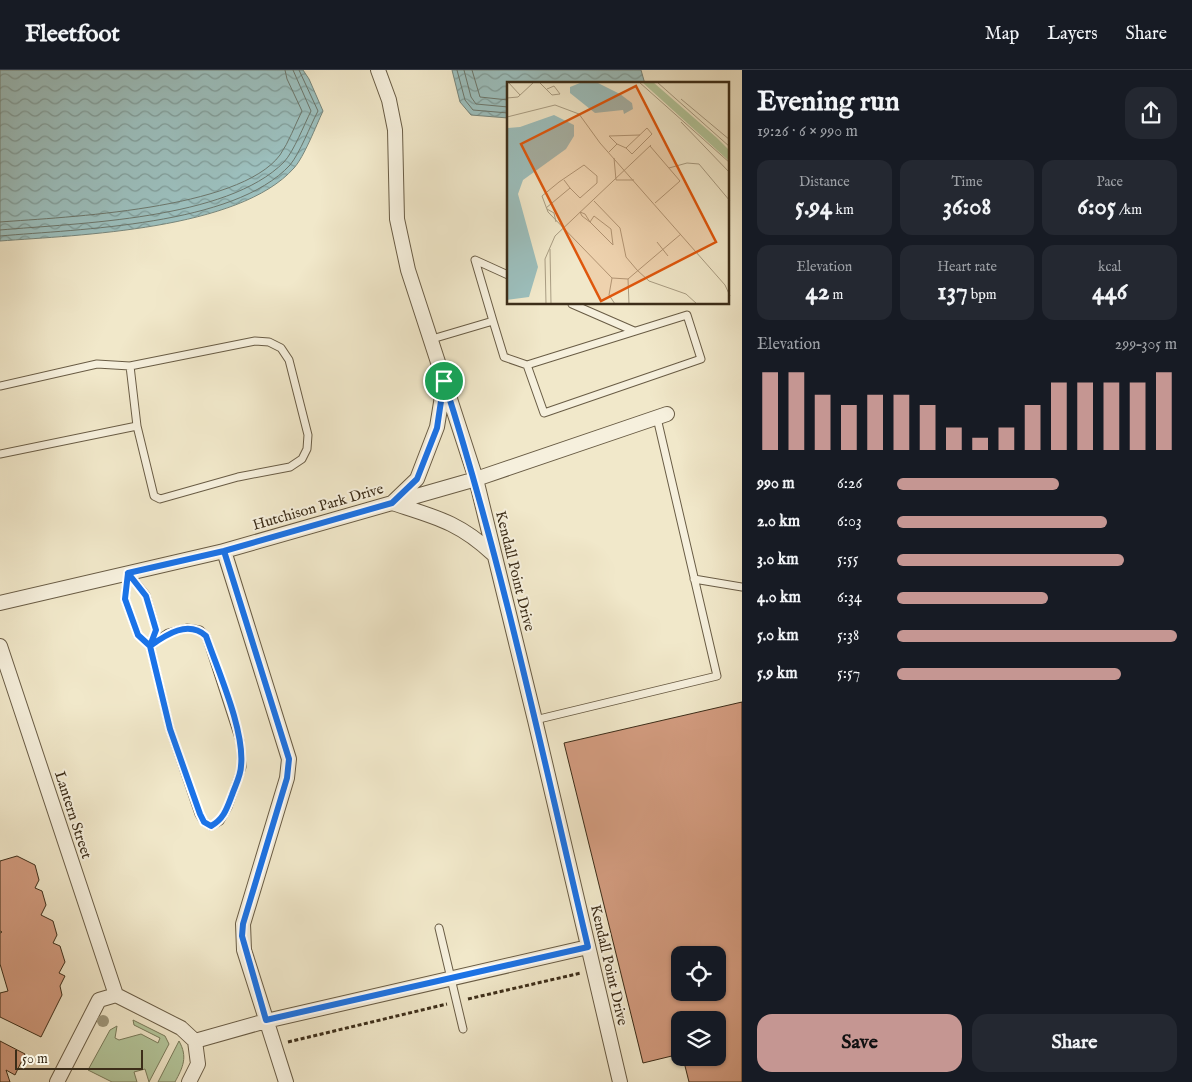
<!DOCTYPE html>
<html lang="en">
<head>
<meta charset="utf-8">
<style>
  :root { --surface:#171b24; --page:#242831; --text:#f1f3f6; --muted:#9ea1a6; --line:#363941; --accent:#c59692 }
  body { margin:0; font-family:"IM FELL English",serif; background:var(--page); color:var(--text); height:100vh; display:flex; flex-direction:column; font-size:19px; white-space:nowrap }
  * { box-sizing:border-box; margin:0 }
  p { font-size:16px; color:var(--muted) }
  .icon { flex:none; width:28px; height:28px; fill:none; stroke:currentColor; stroke-width:2; stroke-linecap:round; stroke-linejoin:round }
  .map { position:relative; flex:1; overflow:hidden }
  .panel { display:flex; flex-direction:column; background:var(--surface); width:450px }
  .panel>* { flex:none }
  .buttons { position:absolute; left:671px; top:876px; display:grid; gap:10px }
  .buttons a { display:grid; place-items:center; width:55px; height:55px; border-radius:10px; background:var(--surface); box-shadow:0 1px 4px #0004; font-size:25px }
  .scale { position:absolute; left:15px; bottom:12px; width:128px; box-sizing:border-box; padding-left:5px; border:2px solid #3c2d19; border-top:0; font-size:14px; line-height:18px; white-space:nowrap; color:#3c2d19; -webkit-text-stroke:4px #f6f0dd; paint-order:stroke }
  .pin { position:absolute; display:grid; place-items:center; width:42px; height:42px; color:#fff; margin:-21px; border:2px solid #fff; border-radius:50%; box-shadow:0 1px 5px #0007 }
  .round { display:grid; place-items:center; flex:none; width:52px; height:52px; border-radius:15px; background:var(--page) }
  .overview { display:flex; align-items:center; justify-content:space-between; height:85px; padding:0 15px }
  h1 { font-size:28px; font-weight:800; line-height:38px }
  .stats { display:grid; grid-template-columns:repeat(3,1fr); gap:8px; height:85px; padding:5px 15px }
  .stats div { display:grid; align-content:center; border-radius:12px; background:var(--page); text-align:center }
  .stats b { font-size:25px; font-weight:800 }
  .stats small { font-size:14px; font-weight:400 }
  .stats p { font-size:14px }
  .chart { height:140px; padding:10px 15px }
  .chart p { display:flex; justify-content:space-between }
  .chart svg { width:100%; height:90px; margin-top:5px; stroke:var(--accent); stroke-width:6 }
  .cta { display:flex; gap:10px; margin-top:auto; padding:10px 15px }
  .cta a { flex:1; height:58px; border-radius:15px; background:var(--accent); color:#111; font-size:20px; font-weight:800; line-height:58px; text-align:center }
  .cta a+a { background:var(--page); color:var(--text) }
  ul { padding:0 15px; list-style:none; font-size:16px }
  li { display:grid; grid-template-columns:80px 60px 1fr; align-items:center; height:38px }
  li i { height:12px; border-radius:6px; background:var(--accent) }
  header { display:flex; align-items:center; gap:30px; box-sizing:border-box; height:70px; padding:0 25px; background:var(--surface); border-bottom:1px solid var(--line) }
  header strong { font-size:24px }
  nav { display:flex; gap:28px; margin-inline-start:auto; font-size:18px }
  main { display:flex; flex:1; min-height:0 }
  .map>svg:first-child { display:block }
  .green { fill:#b4c79c; stroke:#787a5a }
  .water { fill:url(#water-waves); stroke:#76857b }
  .lines { fill:none; stroke-linecap:round; stroke-linejoin:round }
  .shore { stroke:#6c766b; stroke-width:1 }
  .building { fill:#d39c80; stroke:#3c2d19; fill-rule:evenodd }
  .lane-casing { stroke:#695c45; stroke-width:9 }
  .street-casing { stroke:#695c45; stroke-width:16 }
  .path { stroke:#3c2d19; stroke-width:3; stroke-dasharray:4 2.5; stroke-linecap:butt }
  .lane { stroke:#f6f0dd; stroke-width:7 }
  .street { stroke:#f6f0dd; stroke-width:14 }
  .tree { fill:#9e977b }
  .route-casing { stroke:#fff; stroke-width:10 }
  .route { stroke:#1a73e8; stroke-width:6 }
  .labels { text-anchor:middle; dominant-baseline:central; stroke-width:4; stroke-linejoin:round; paint-order:stroke }
  .street-label { font-size:15px; fill:#3c2d19; stroke:#f6f0dd }
  .inset-road { fill:none; stroke:#a99d83; stroke-width:1 }
  .view { fill:#df570d; fill-opacity:0.15; stroke:#df570d; stroke-width:2.5 }
  .inset-edge { fill:none; stroke:#3c2d19; stroke-width:2.5 }
</style>
</head>
<body>
<header>
<strong>Fleetfoot</strong>
<nav><a>Map</a><a>Layers</a><a>Share</a></nav>
</header>
<main>
<div class="map">
<svg width="742" height="1012" viewBox="0 0 742 1012">
  <defs>
    <pattern id="water-waves" width="16" height="10" patternUnits="userSpaceOnUse" patternTransform="scale(1.25)"><rect width="16" height="10" fill="#9cbfbd"/><path d="M0 5q4-4 8 0t8 0" fill="none" stroke="#809c99"/></pattern>
  </defs>
  <rect width="100%" height="100%" fill="#f1e8ca"/>
  <filter id="stains"><feTurbulence type="fractalNoise" baseFrequency=".004" numOctaves="4"/><feColorMatrix values="0 0 0 0 .2 0 0 0 0 .09 0 0 0 0 .02 0 0 0 .5 -.17"/></filter>
  <radialGradient id="worn" r=".72"><stop offset=".6" stop-color="#630" stop-opacity="0"/><stop offset="1" stop-color="#630" stop-opacity=".3"/></radialGradient>
  <path class="green" d="M133,950l32,16 4,8 -20,38 -4,-13 -11,3 3,10h-25l-24,-12 22,-40 7,-4 -2,12 4,2 22,-6 17,9 2,-5 -26,-13z
    M179,971c9,16 4,26 -4,41h-17z"/>
  <path class="water" d="M0,0h303l6,9 14,32c-7,15 -19,46 -29,57 -55,62 -215,67 -294,73z
    M452,0h189l4,14h-137v34l-37,-3 -11,-13z"/>
  <g class="lines">
    <path class="shore" d="M457,0l8,30 8,10 35,3
      M464,0l7,27 5,7 32,3
      M472,0l8,27 28,3
      M0,152c65,-5 239,-12 280,-67 9,-13 15,-30 22,-44l-15,-32 -2,-9
      M0,160c78,-7 227,-10 284,-68 10,-11 20,-37 27,-51l-18,-41
      M0,166c78,-7 234,-10 290,-71 10,-12 20,-39 28,-54l-19,-41"/>
  </g>
  <path class="building" d="M742,632v380h-53l-6,-24h35v-38h-38v34l-37,9 -79,-320zM680,885h38v37h-38z
    M17,786l18,9 4,15 -4,8 7,3 4,14 -5,10 12,6 4,14 -4,8 7,3 5,16 -6,11 6,3 -5,10 2,9 -21,42 -41,-20v-24l8,-2 -8,-27v-31l2,-1 -2,-1v-70z
    M0,971l25,13 -10,21 -9,-5 4,12h-10z"/>
  <g class="lines">
    <defs>
      <path id="lane" d="M572,234l62,27
        M493,251l-18,-61 33,15
        M432,269l61,-18 11,36 23,8 160,-50 14,44 -157,54 -17,-48
        M0,316l97,-22 33,2 125,-25 14,1 12,6 8,12 19,75 -1,14 -5,10 -12,8 -52,10 -78,22 -6,-3 -17,-70
        M0,384l137,-28 -7,-60
        M128,503l18,22 10,35 -6,16 -12,-11 -13,-36z
        M694,509l48,8
        M187,558l13,2 6,6 34,105 2,26 -14,40 -8,14 -9,5 -7,-4 -5,-8 -29,-85 -20,-83 18,-13z
        M535,650l182,-44 -60,-258
        M439,858l24,101"/>
      <path id="street" d="M378,0l11,30 6,30 2,89 11,51 68,209 59,241 85,362
        M444,314l-7,43 -20,52 -25,24c43,14 67,19 101,51
        M224,481l65,208 -2,19 -44,146 1,26 42,132
        M0,533l224,-52 252,-72 191,-65
        M0,576l116,349
        M195,971l71,-20 322,-74
        M57,1012l42,-82 17,-5 65,33 14,13 3,23 -9,18"/>
    </defs>
    <use href="#lane" class="lane-casing"/>
    <use href="#street" class="street-casing"/>
    <path class="path" d="M468,929l113,-26
      M288,972l159,-38"/>
    <use href="#lane" class="lane"/>
    <use href="#street" class="street"/>
  </g>
  <circle class="tree" cx="103" cy="951" r="6"/>
  <g class="lines">
    <defs>
      <path id="route" d="M444,311l-7,47 -20,51 -25,24 -168,48 -96,22 -3,26 13,36 12,11 20,83 30,85 4,8 7,4c13,-7 16,-18 21,-31 3,-9 9,-20 9,-29 4,-35 -23,-95 -35,-130 -18,-16 -39,-2 -56,10l6,-16 -10,-34 -18,-23 96,-22 65,208 -2,19 -44,146 -1,12 24,84 322,-73c-45,-190 -85,-381 -144,-566"/>
    </defs>
    <use href="#route" class="route-casing"/>
    <use href="#route" class="route"/>
  </g>
  <g class="labels">
    <g class="street-label">
      <text transform="translate(318 437) rotate(-16)">Hutchison Park Drive</text>
      <text transform="translate(515 501) rotate(76)">Kendall Point Drive</text>
      <text transform="translate(73 745) rotate(72)">Lantern Street</text>
      <text transform="translate(609 895) rotate(77)">Kendall Point Drive</text>
    </g>
  </g>
  <g transform="translate(507 12)">
    <rect width="222" height="222" fill="#f1e8ca"/>
    <path d="M135,0h11l64,56 12,12v11z" fill="#b4c79c"/>
    <path d="M73,1h18l22,11 12,9 1,6 -9,5 -1,-4 -28,3 -25,-20v-6zM47,33l20,10v11l-8,13 -43,31 -5,14 20,73 -9,30 -22,3v-172l13,-1z" fill="#9cbfbd"/>
    <path class="inset-road" d="M1,0l12,13M32,0l13,13 8,-1 -6,-8 -7,3M132,0l91,81M150,0l73,65M0,16l11,-1 16,-15M174,17l49,41M0,35l48,-12 24,9 21,29 125,142 5,11M174,40l49,51M110,62l-8,-8 31,-1M143,64l30,35 -25,22M102,70l8,-8 9,4 21,-20 5,6 -20,20 -6,-6M107,76l2,22h18M162,86l18,-5 12,1 31,37M63,106l10,10 17,-15v-7l-13,-11 -25,17 -17,14 6,16 64,66 16,1 1,25M87,119l26,27 6,29 11,13 12,11 37,13 11,10M39,126l24,-20 -6,-8M40,127l7,4 2,9M73,130l5,2 5,8 -8,-6zM87,134l17,13 2,16 -23,-23zM150,160l11,14M43,167l1,55M105,196l-3,17 6,9M121,197l53,-45M39,222l-1,-45 10,-23 96,-91"/>
    <path class="view" d="M129,4l80,156 -115,59 -80,-157z"/>
    <rect width="222" height="222" class="inset-edge"/>
  </g>
  <rect width="100%" height="100%" filter="url(#stains)"/>
  <rect width="100%" height="100%" fill="url(#worn)"/>
</svg>
<div class="buttons">
<a><svg class="icon" aria-label="locate" viewBox="0 0 24 24"><circle cx="12" cy="12" r="6"/><path d="M12 2v4M12 18v4M2 12h4M18 12h4"/></svg></a>
<a><svg class="icon" aria-label="layers" viewBox="0 0 24 24"><path d="M12 4l9 5-9 5-9-5zM3 14l9 5 9-5"/></svg></a>
</div>
<div class="scale">50 m</div>
<div class="pin" style="left:444px;top:311px;background:#1e9e55"><svg class="icon" aria-label="arrive" viewBox="0 0 24 24"><path d="M6 21V4h12l-3 4 3 4H6"/></svg></div>
</div>
<section class="panel">
<div class="overview"><div><h1>Evening run</h1><p>19:26 · 6 × 990 m</p></div><a class="round"><svg class="icon" aria-label="share" viewBox="0 0 24 24"><path d="M12 15V3M7 8l5-5 5 5M5 13v7h14v-7"/></svg></a></div>
<div class="stats">
<div><p>Distance</p><b>5.94<small> km</small></b></div>
<div><p>Time</p><b>36:08</b></div>
<div><p>Pace</p><b>6:05<small> /km</small></b></div>
</div>
<div class="stats">
<div><p>Elevation</p><b>42<small> m</small></b></div>
<div><p>Heart rate</p><b>137<small> bpm</small></b></div>
<div><p>kcal</p><b>446</b></div>
</div>
<div class="chart"><p><span>Elevation</span>299–305 m</p>
<svg viewBox="0 0 160 44" preserveAspectRatio="none"><path d="M5 44V6M15 44V6M25 44V17M35 44V22M45 44V17M55 44V17M65 44V22M75 44V33M85 44V38M95 44V33M105 44V22M115 44V11M125 44V11M135 44V11M145 44V11M155 44V6"/></svg>
</div>
<ul>
<li><b>990 m</b>6:26<i style="width:58%"></i></li>
<li><b>2.0 km</b>6:03<i style="width:75%"></i></li>
<li><b>3.0 km</b>5:55<i style="width:81%"></i></li>
<li><b>4.0 km</b>6:34<i style="width:54%"></i></li>
<li><b>5.0 km</b>5:38<i style="width:100%"></i></li>
<li><b>5.9 km</b>5:57<i style="width:80%"></i></li>
</ul>
<div class="cta"><a>Save</a><a>Share</a></div>
</section>
</main>
</body>
</html>
